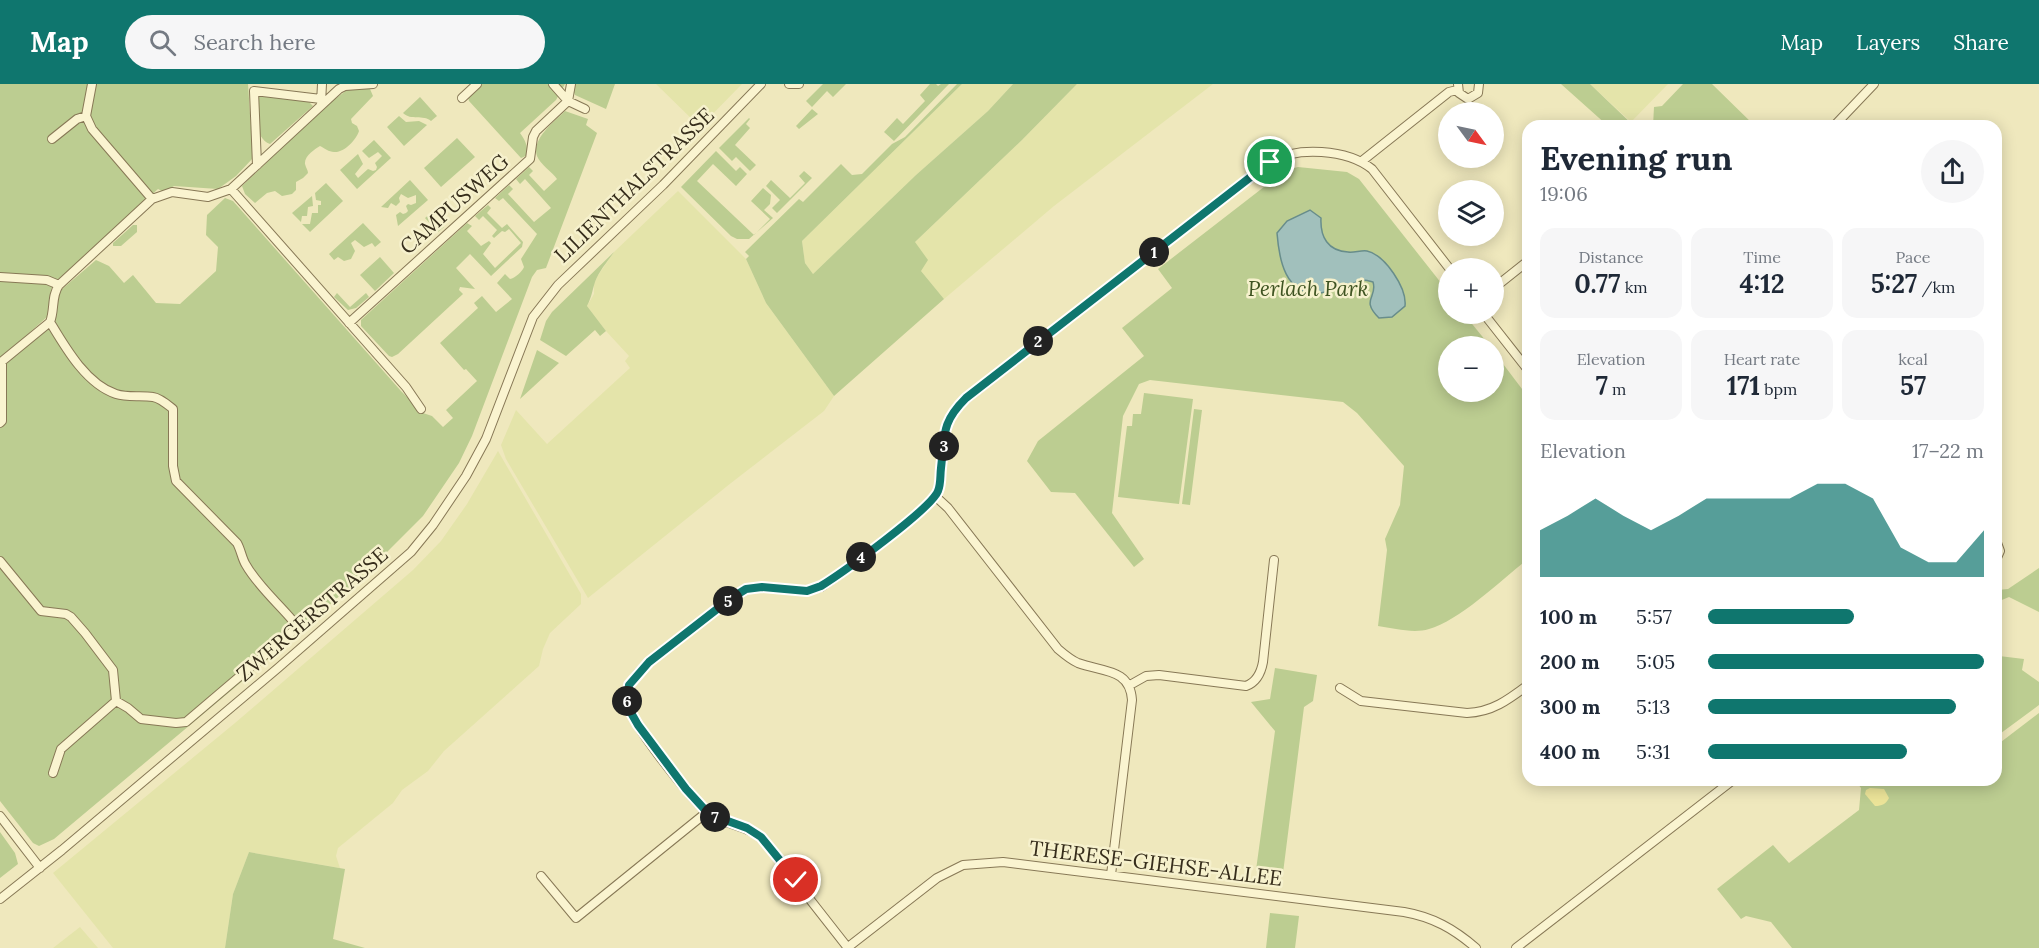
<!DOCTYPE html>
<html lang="en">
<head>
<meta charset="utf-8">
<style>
  :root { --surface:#fff; --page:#f6f6f7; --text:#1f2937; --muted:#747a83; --accent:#0f766e }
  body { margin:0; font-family:Lora,serif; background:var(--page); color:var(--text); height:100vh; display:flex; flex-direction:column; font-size:22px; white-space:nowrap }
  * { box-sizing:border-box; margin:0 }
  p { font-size:20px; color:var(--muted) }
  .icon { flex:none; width:33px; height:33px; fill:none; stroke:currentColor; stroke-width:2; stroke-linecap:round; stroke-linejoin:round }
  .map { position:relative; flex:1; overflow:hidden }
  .drawer { position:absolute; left:1522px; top:36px; width:480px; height:666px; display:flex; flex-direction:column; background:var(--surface); border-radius:18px; box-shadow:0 3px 15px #0003 }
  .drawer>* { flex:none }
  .needle { width:39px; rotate:123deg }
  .fabs { position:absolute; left:1438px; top:18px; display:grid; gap:12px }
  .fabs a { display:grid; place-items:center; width:66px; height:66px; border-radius:50%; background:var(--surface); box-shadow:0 3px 15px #0003; font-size:30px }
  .pin { position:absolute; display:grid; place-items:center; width:51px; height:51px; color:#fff; margin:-26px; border:3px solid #fff; border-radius:50%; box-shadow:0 2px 6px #0007 }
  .km { position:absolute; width:30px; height:30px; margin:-15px; border-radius:50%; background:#222; color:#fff; font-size:16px; line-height:30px; text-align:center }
  .round { display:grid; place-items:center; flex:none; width:63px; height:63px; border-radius:32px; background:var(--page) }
  .summary { display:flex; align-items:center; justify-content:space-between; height:102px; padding:0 18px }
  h1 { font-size:33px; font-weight:700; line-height:45px }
  .figures { display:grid; grid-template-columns:repeat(3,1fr); gap:9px; height:102px; padding:6px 18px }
  .figures div { display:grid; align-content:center; border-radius:15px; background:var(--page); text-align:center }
  .figures b { font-size:26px; font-weight:700 }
  .figures small { font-size:16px; font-weight:400 }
  .figures p { font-size:16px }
  .chart { height:168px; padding:12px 18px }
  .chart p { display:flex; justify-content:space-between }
  .chart svg { width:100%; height:108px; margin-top:6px; fill:var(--accent); opacity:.7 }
  ul { padding:0 18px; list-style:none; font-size:20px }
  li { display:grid; grid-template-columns:96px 72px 1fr; align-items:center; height:45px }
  li i { height:15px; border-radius:8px; background:var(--accent) }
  header { display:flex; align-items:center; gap:36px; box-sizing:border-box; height:84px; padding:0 30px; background:var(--accent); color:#fff }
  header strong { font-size:28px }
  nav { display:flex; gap:33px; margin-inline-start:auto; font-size:21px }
  .search { width:420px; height:54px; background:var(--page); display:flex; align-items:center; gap:15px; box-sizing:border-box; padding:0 21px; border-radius:33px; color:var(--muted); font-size:22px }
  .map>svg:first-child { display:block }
  .farmland { fill:#e4e4aa }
  .green { fill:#bccd91 }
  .sand { fill:#ece499 }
  .water { fill:#a1c0bc; stroke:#688d8b; stroke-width:1.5 }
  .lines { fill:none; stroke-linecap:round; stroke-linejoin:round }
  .street-casing { stroke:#877856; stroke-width:10 }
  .street { stroke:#faf4d0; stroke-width:8 }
  .route-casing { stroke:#fff; stroke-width:12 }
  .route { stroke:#0f766e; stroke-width:8 }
  .labels { text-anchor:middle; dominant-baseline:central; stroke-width:5; stroke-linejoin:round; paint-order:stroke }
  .street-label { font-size:21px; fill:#362d1b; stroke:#f6f1cd }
  .park-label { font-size:21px; font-style:italic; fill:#3e5321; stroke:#f6f1cd }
</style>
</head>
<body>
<header>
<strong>Map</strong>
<div class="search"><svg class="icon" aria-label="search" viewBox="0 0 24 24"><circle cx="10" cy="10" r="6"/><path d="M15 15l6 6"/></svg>Search here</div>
<nav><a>Map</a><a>Layers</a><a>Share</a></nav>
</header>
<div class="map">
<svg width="2039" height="864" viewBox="0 0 2039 864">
  <rect width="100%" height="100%" fill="#efe8bd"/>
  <path class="farmland" d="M656,0h86l-42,43z
    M962,0h51l-25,27 -72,64 -103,99 -8,-11 -3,-22z
    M1077,0h136l-159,122 -110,93 -23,-28 -7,-28 108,-103z
    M1590,0h78l-37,38z
    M678,107l68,68 20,44 68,93 -10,15 -93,72 -143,115 -82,-139 -5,-14 15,-35 31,34 83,-76 -5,-7 4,-5 -23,-25 -19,-25 7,-12v-10l3,-7 17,-25z
    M498,367l83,143v10l-31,29 -7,16 -4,17 -95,85 -16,20 -26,19 -9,13 -55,45 -2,8 4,12 -91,-16 -16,42 -8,54h-112l-60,-75 182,-150 178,-153 28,-29 26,-37z
    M80,843l18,21h-45z"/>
  <path class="green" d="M0,0h248l5,74 -17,18 -18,13 -44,-3 -10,6 -6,-3 -97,88 -10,12 -1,23 -3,5 -47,42z
    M479,0h86l-9,16 -36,33c5,7 9,14 6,23l-5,2 -52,-57 -1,-4z
    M575,0h40l-9,25 -31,-14 -2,-5z
    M823,0h23l-13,13 -6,-6 -15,16 -6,-6z
    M930,0h6l2,2 3,-2h8l-55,57 -10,-9 13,-14 6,6 22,-23 -5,-6z
    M957,0h5l-160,157 3,22 8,11 103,-99 72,-64 25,-27h64l-55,56 -107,102 13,18 -7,11 23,28 -110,97 -68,-93 -20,-44 3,-3 -4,-4 54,-53 4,3 38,-38 11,11 10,-1 30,-30 13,-7z
    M1561,0h29l44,42h-26z
    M1683,0h29l43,42h-102l1,-19 8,-1z
    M366,2l4,3 3,7 -22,23 1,4 5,3 2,5c-3,9 -15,22 -25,21 -5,0 -10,-4 -14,-6 -5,3 -16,10 -15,18 1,4 3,6 3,9l-5,5 -7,4v8l-4,4 -10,2 -7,-5 -8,2 -12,10 -10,-9 -3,-8 85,-81 24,-18z
    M258,10l55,6 -3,3 3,3 -43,38c-16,-6 -13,-31 -14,-46z
    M420,13l17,19 -6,5c-8,-7 -20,0 -28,-8z
    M812,25l6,5 -19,15 -3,-3z
    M565,27l23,8 -2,6 11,8 -51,135 -9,2 -5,7 -60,159 -13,27 -36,53 -45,45 -95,86 -229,192 -15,7 -6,-3 -33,-42v-433l56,-50 1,-19 4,-9 35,-30 13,6 15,17 9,-8 23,28 24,1 36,-33 2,-24 -12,-12 1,-20 18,-17 8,3 168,190 22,22 9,3 11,11 10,-9 -7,-8 31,-29 -11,-12 -2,1 -24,-27 38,-35 -4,-5 8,-7 14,16 16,-13 -15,-16 8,-9 5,5c5,-1 12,-7 14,-12l-3,-8 16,-25 -34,-36 -4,3 -4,-3 14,-13 4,4 -5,5 26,28 17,-14 -26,-29 -5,5 -4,-5 13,-12 4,4 -4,4 15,16 13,-12c-5,-7 -17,-15 -20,-23 -6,-17 18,-35 28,-45z
    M399,32l7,6 13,-1 8,4 -23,21 -17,-19z
    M749,34l1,1 -4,5 4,4 -15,17 21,20 -6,6 -14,-14 -4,4 -13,-13z
    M457,54l18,19 -34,30 -17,-19z
    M374,56l17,18 -34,31 -17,-19 18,-16 5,10 -8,10 3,4 10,-9 5,2 3,-1 1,-3 -2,-4 7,-7 -4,-4 -9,6 -7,-7z
    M716,67l20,20 4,-4 7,7 -11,12 -23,-22 -16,17 57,54 16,-16 -19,-18 12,-13 8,7 -1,9 -6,6 9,8 -24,21h-12l-6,-3 -50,-49z
    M1298,83l49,5 12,7 90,114v21h15l26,32h-41v46h45v-40l34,45v162c-24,19 -70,63 -99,70 -16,5 -35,-1 -51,-3l9,-76 -2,-11 15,-34 4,-39 -47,-53 -14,-11 -193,-22 -11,4 -16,32 -11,97 32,46 -10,8 -59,-74 -24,-1 -24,-31 11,-20 106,-85 -22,-28 50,-40 -14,-19 120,-93 12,-7z
    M804,87l8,7 -35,35 -5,-5 8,-8 -14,-14 5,-6 19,18 15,-15 -6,-7z
    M410,96l18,20 -30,26 -2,-11 4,-3 3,2 3,-1 2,-2 -2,-5 2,-2 3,1 5,-2v-8l-8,3 -7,-4 -2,4 1,4 -4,4 -5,-3 -3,5 -7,-1z
    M326,99l17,18 -33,31 -8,-8h8l2,-11h6v-8h3v-4l-5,-1 -1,-7z
    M312,112l1,10 -5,1 -1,9h-5l-1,6 -9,-9z
    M488,121l3,3 -4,5 15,15 5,-4 16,18 -1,5 -31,29 -21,-22 -14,14 19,21 -15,-2 -1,3 4,4 -65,60 -6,3 -3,-1 -28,-30v-6l106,-97 5,3 -5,5 14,15 8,-5 2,2 -8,11 12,14 26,-25 -12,-14 -4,3 -3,-1 -8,7 -2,-2 5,-6 -14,-14 -4,4 -4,-4z
    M431,129l13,14 -6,5 -13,-14z
    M363,139l18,19 -6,5 -3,-4 -8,4 -9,-7 -4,3 4,8 -4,8 -7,2 -6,-4 -4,3 -5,-6z
    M133,141h4v7l-16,14h-8v-3z
    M614,168c-6,9 -15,19 -19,30 -3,9 -3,14 -8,24l19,25 -6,5 -5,-6 -29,26 -26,-16 6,-19 6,-9z
    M380,173l14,16 -19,18 -15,-16z
    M337,209l13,14 16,-14 3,4 -13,11 -8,2 -14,-13z
    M537,266l22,13 -39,36z
    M1144,309l49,6 -14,105 -61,-7 9,-71h5l1,-12h8z
    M1194,325l8,1 -12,95 -8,-1z
    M2039,484v44l-30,-15 -12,5v-12l11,-1z
    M1999,572l25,3 -2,11 17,12v23l-42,31 -1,-76z
    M1275,584l42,7 -4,26 -9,6 -21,166 -27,-3 19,-139 -24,-29 19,-3z
    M2039,629v235h-247l-21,-26 -25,-6 -5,3 -24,-30 56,-44 16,18 70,-53 2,-22 -6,-8h141l1,-35z
    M0,748l15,21 3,11 -18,14z
    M249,768l96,17 -12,70 32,9h-140l8,-54z
    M1270,829l29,3 -4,32h-29z"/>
  <path class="sand" d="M1870,704l14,1 5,9c-3,6 -7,8 -14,8l-10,-12 1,-4z"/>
  <path class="water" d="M1310,126l11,8c-1,19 7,33 27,34 6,1 13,-2 19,-1 18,4 40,37 38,55l-13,11 -13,1c-19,-19 -1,-20 -6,-36 -17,-5 -14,1 -26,4 -3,1 -6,0 -9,1 -6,1 -12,6 -18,6 -35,3 -41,-34 -43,-60l10,-12z"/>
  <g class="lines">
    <defs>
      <path id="street" d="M92,0l-6,32 6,13 60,70
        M553,0l15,17 17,8
        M789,0h10
        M1458,0l1,9 9,6 10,-6 1,-9
        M462,14l15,-14
        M321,19l1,-19
        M1834,42l40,-42
        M52,55l25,-20 9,-3
        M1362,77l87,-69 8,-2
        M257,81l-3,-74 67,8
        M231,105l175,198 15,22
        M0,193l47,3 12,5
        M1494,204l34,-27
        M1484,230l44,56
        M349,239l181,-164 3,-22 3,-6 32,-30 3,-17
        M0,279l50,-41c5,-12 1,-26 9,-37l93,-86 20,-7 36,5 23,-8 108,-100 6,-3 28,-2
        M0,339l2,-2v-59
        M935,412l13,12 110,141c7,6 13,11 20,14 24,9 52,5 54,37l-21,175
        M1996,456l4,11 -4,9
        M0,477l41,50 25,3 5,3 14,16 28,37 3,31 12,7 13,11 35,4 10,-1 107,-91 1,-6 -1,-4c-16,-19 -35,-35 -47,-56 -4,-6 -5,-15 -9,-22l-61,-62 -3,-15v-57c-5,-4 -13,-11 -20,-12 -12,-2 -25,1 -37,-3 -30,-10 -51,-47 -66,-72
        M1130,601l16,-9 13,-1 87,11c11,-4 15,-13 17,-24l11,-102
        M1340,604l21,13 106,12c25,-1 41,-13 61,-28
        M53,689l8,-24 55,-48
        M0,732l40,52
        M541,792l35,42 131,-106
        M0,815l62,-49 216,-182 133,-116 22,-27 33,-49 20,-37 47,-122 25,-32 105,-100 98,-101
        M847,864l90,-70 26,-13 40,-3 401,50c29,5 50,17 72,36
        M848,864l-87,-111c-16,-12 -40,-13 -54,-25 -17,-15 -79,-91 -80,-111 -1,-17 11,-28 22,-39l81,-63 16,-10 16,-2 44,4 15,-4c21,-14 110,-78 117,-96 3,-7 3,-15 3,-23 4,-34 0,-45 26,-70l303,-236c27,-16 77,-13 102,7l77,99
        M1516,864l217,-168"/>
    </defs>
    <use href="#street" class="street-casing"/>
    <use href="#street" class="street"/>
  </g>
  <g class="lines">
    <defs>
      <path id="route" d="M796,796l-35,-43 -14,-9 -33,-12 -7,-4 -21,-23 -48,-64 -8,-14 -3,-11 2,-15 20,-23 81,-63 16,-10 16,-2 45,4 14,-5c21,-13 110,-77 117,-95 3,-7 2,-15 3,-23 4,-34 0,-45 25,-70l304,-236"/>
    </defs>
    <use href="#route" class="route-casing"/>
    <use href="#route" class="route"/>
  </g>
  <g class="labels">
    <g class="street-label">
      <text transform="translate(634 101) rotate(-44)">LILIENTHALSTRASSE</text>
      <text transform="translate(454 120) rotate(-42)">CAMPUSWEG</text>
      <text transform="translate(312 530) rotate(-41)">ZWERGERSTRASSE</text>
      <text transform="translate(1156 779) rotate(7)">THERESE-GIEHSE-ALLEE</text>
    </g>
    <g class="park-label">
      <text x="1308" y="204">Perlach Park</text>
    </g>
  </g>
</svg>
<div class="fabs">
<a><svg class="needle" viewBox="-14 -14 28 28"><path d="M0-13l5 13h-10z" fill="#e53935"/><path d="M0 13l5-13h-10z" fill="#747a83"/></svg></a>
<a><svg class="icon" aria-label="layers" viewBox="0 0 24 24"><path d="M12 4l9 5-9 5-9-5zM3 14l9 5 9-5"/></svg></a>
<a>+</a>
<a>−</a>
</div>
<div class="pin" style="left:1270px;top:78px;background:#1e9e55"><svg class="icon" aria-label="arrive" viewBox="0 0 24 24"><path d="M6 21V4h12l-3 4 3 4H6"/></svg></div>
<div class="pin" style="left:796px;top:796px;background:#d93025"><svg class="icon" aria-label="check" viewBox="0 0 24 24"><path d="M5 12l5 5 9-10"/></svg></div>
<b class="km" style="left:1154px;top:168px">1</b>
<b class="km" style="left:1038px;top:257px">2</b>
<b class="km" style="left:944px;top:362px">3</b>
<b class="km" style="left:861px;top:473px">4</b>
<b class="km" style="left:728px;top:517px">5</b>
<b class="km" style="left:627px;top:617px">6</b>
<b class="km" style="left:715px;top:733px">7</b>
<section class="drawer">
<div class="summary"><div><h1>Evening run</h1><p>19:06</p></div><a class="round"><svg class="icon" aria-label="share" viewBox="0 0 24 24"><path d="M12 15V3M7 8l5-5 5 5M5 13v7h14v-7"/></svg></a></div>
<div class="figures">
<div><p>Distance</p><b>0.77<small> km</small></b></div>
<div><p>Time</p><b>4:12</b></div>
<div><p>Pace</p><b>5:27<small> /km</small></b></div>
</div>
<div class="figures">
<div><p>Elevation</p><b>7<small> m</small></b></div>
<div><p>Heart rate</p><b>171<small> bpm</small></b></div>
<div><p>kcal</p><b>57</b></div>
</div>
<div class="chart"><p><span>Elevation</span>17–22 m</p>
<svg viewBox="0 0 160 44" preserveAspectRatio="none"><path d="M0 44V25L10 19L20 12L30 19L40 25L50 19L60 12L70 12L80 12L90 12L100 6L110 6L120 12L130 32L140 38L150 38L160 25V44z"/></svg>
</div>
<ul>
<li><b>100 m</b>5:57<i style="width:53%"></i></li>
<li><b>200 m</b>5:05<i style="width:100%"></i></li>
<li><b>300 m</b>5:13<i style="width:90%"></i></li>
<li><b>400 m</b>5:31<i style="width:72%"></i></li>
</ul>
</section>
</div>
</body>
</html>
